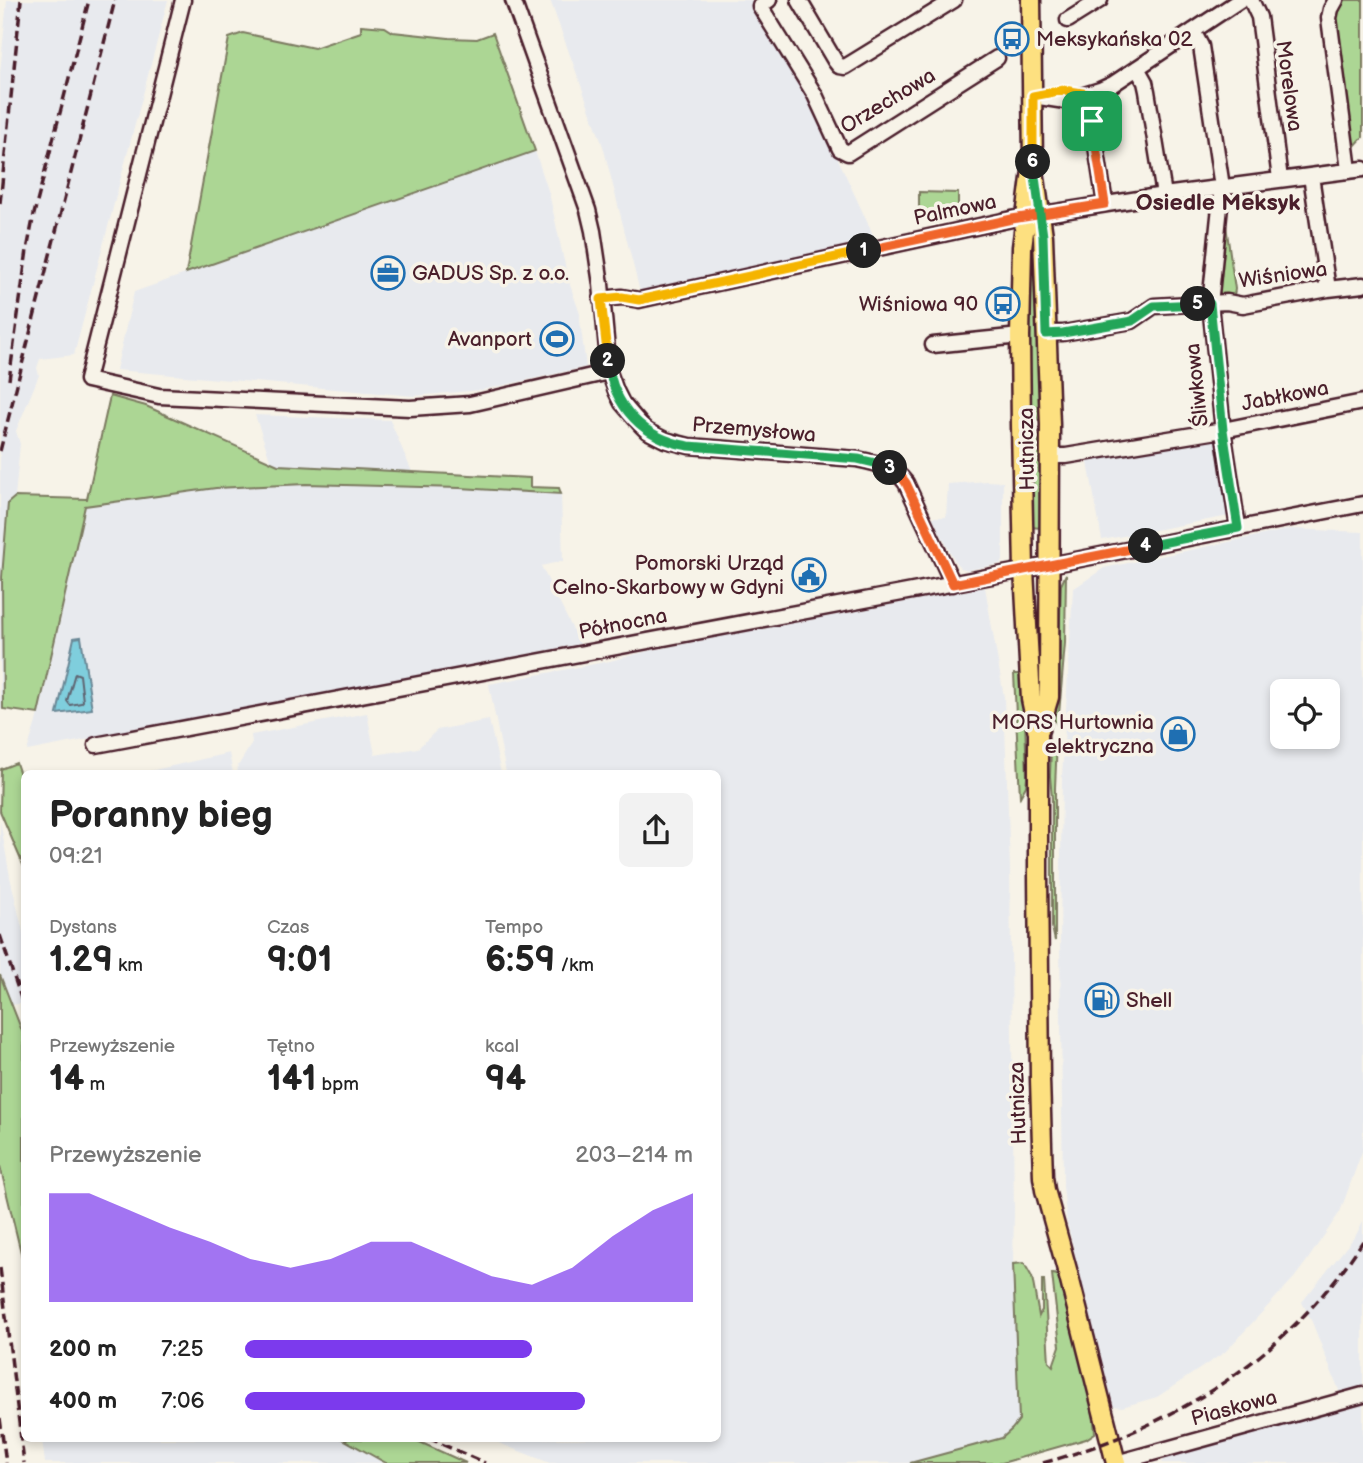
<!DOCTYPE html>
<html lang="pl">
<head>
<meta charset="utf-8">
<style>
  :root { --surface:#fff; --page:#f2f2f2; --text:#222; --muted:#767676; --accent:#7c3aed }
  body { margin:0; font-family:"Balsamiq Sans",sans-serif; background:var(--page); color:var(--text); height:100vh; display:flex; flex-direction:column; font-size:26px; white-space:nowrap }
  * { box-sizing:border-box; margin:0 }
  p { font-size:23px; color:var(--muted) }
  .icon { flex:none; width:38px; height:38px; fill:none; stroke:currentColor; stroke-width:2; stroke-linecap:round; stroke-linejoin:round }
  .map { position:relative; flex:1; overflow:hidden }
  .panel { position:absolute; left:21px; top:770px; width:700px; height:672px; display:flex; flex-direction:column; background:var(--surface); border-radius:10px; box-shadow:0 4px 10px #0003 }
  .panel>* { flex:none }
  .buttons { position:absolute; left:1270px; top:679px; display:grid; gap:14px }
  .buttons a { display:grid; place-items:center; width:70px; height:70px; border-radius:10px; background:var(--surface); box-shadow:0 4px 10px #0003; font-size:35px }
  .pin { position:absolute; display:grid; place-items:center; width:60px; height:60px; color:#fff; margin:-30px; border-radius:14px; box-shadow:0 4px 10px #0006 }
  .km { position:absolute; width:35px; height:35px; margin:-18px; border-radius:50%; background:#222; color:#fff; font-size:19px; line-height:35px; text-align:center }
  .round { display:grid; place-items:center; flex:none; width:74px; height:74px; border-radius:10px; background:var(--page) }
  .headline { display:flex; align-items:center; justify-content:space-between; height:119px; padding:0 28px }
  h1 { font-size:38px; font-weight:700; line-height:52px }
  .stats { display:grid; grid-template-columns:repeat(3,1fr); gap:10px; height:119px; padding:7px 28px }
  .stats div { display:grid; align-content:center }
  .stats b { font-size:35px; font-weight:700 }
  .stats small { font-size:19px; font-weight:400 }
  .stats p { font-size:19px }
  .chart { height:196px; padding:14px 28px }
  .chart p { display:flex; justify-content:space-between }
  .chart svg { width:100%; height:126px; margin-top:7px; fill:var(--accent); opacity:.7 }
  ul { padding:0 28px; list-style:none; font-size:23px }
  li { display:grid; grid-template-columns:112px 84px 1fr; align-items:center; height:52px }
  li i { height:18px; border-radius:9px; background:var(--accent) }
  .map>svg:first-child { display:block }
  .built { fill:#e8eaee; fill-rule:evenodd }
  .green { fill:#acd694; stroke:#7b7a60; stroke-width:2 }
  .water { fill:#7fcedd; stroke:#6a8896; stroke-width:2 }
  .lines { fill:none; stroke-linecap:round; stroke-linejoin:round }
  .shore { stroke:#5f6572; stroke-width:2 }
  .minor-casing { stroke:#4a1f2b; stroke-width:19 }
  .major-casing { stroke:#4a1f2b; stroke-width:23 }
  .minor { stroke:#f7f3e8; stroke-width:14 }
  .major { stroke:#fde080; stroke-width:18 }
  .rail { stroke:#4a1f2b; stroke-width:3.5; stroke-dasharray:10 5; stroke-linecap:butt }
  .split-1-casing { stroke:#fff; stroke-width:14 }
  .split-2-casing { stroke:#fff; stroke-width:14 }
  .split-3-casing { stroke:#fff; stroke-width:14 }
  .split-4-casing { stroke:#fff; stroke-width:14 }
  .split-5-casing { stroke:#fff; stroke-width:14 }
  .split-6-casing { stroke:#fff; stroke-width:14 }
  .split-7-casing { stroke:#fff; stroke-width:14 }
  .split-1 { stroke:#f0652b; stroke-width:9 }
  .split-2 { stroke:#f5b400; stroke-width:9 }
  .split-3 { stroke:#22a559; stroke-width:9 }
  .split-4 { stroke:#f0652b; stroke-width:9 }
  .split-5 { stroke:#22a559; stroke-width:9 }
  .split-6 { stroke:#22a559; stroke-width:9 }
  .split-7 { stroke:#f5b400; stroke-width:9 }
  .labels { text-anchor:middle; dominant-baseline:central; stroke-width:7; stroke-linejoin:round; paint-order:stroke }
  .poi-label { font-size:21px; fill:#4a1f2b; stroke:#f7f3e8; text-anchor:end }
  .street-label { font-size:21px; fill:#4a1f2b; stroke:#f7f3e8 }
  .neighbourhood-label { font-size:23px; font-weight:bold; fill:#4a1f2b; stroke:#f7f3e8 }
</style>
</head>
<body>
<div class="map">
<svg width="1363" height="1463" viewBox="0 0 1363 1463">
  <rect width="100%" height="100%" fill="#f7f3e8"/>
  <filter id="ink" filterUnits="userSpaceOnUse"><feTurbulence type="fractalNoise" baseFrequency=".0143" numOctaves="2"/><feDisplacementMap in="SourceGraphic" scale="14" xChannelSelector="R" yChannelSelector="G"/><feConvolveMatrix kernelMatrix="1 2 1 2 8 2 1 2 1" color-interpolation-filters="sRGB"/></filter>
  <g filter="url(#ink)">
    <path class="built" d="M7,0h161l-94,355 -34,4 -3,9 2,7 -23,56 4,13 -5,53 -7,6 -6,74 1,132h-3v-636z
      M550,0h202l54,96 34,67 35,76 -235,53 -37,-146z
      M535,151l14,42 19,86 12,35v7l6,46 -104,23 -68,6 -298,-26 18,-78z
      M255,415l135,5 22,52 -134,-7 -7,-3z
      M1217,436l12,80 -127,24 -15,-83z
      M987,481l16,1v79l-3,3 -32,6 -7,-2 -5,-5 -24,-46h14l2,-33z
      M306,484l154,4 101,6 2,67 -22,5 39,78 -553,107 9,-29 49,-216 131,-18z
      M1291,529l72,3v617l-23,63 -34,50 -12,16 -69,74 -68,45 -35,10 -8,-1 -2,-1 -45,-183 -4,-35 -3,-246 2,-164 11,-188 31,-21zM1283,691h45v46h-45z
      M985,587l19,110 6,171 4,344 -1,52 6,156 -7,9 -10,9 -92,25h-360l-51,-20 -3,-4 222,-1v-664l-212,-1 -17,-89 121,-23 38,-10 71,-14z
      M367,713l8,42 43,-7 19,-18 52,-10 12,53h-264l1,-7 14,-23 -1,-8z
      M229,753l4,20h-92z
      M0,820l10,57 14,59v67l-24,4z
      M1363,1221v242h-201l4,-5 180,-50 -34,-86 -10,-20 54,-67z
      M42,1439h301l43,24h-341z"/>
    <path class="green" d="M1343,0h20v137l-11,12 -16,-136z
      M361,25l24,2 8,5 56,6 28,1 16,-6 42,118 -349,122 43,-235 14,-5 71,15 47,-16z
      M919,192l39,1v14l-15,10 -24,-1z
      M1225,218l10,71 -1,7 -5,3 -10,-2 -2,-3z
      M1038,239l3,179 -2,2 -7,-1 -3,-2 -1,-124 2,-53z
      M110,396l36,10 132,59 252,13v9l29,1 2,6 -101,-6 -154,-4 -90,4 -131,18 -47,208 -35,-5 -1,-132 6,-74 7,-6 72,2z
      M1034,436h5l3,4v88l-13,-1 1,-88z
      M1066,574l-1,69 -7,83 -4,-7 5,-69 2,-65z
      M1014,674h6l4,18 3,85 -1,9 -6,11z
      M1057,740l-2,48v153l-3,-14v-129l-2,-22 1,-31z
      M16,763l8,23v81l-24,-56 1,-42z
      M0,975l24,61v247l-1,-22 -23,-95z
      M1024,1263l8,14 7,39 3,-6v-30h2l5,82 4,4 7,-20 -8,-72 6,1 35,135 2,23 -9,6 -84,24h-92l92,-25 10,-9 7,-9 -6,-156z
      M343,1439h70l53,24h-80z"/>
    <path class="water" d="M81,637l11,72 -35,5 17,-76z"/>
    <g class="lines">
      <path class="shore" d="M75,673l5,2 3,26 -2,2 -11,2 -3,-4z"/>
      <defs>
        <path id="minor" d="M183,0l-96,380 72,16 251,12 60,-4 139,-32
          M513,0l75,210 5,21 8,53 8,88 7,19 6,12 19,22 6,6 18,9 24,6 168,13c20,4 37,7 49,24l47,101
          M769,0l-9,6 55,89 25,54 8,4 149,-95
          M799,0l36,61 4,5 6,1 109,-67
          M1251,0l8,17 21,162
          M1336,0l-5,9 -2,9 20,152
          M1068,20l32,-20
          M1193,31l8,15 21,141 -12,117 13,126 15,98
          M1137,68l8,14 2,9 17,104
          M1088,94l17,110
          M1033,96l32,5 35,-11 13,-6 127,-84
          M1311,176l17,113
          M601,299l21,-2 17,3 373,-81 152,-24 199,-26
          M1047,333h16l69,-12 22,-15 73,-4 16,3 85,-16 35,-4
          M933,345l87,-9
          M1050,456h16l157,-26 140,-28
          M96,745l928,-175 339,-66
          M1116,1463l247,-68"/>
        <path id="major" d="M1031,0l2,163 10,73 7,189 -1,272 -10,33
          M1033,163l-11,84 -2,89 1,90 3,144 7,129 7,34v142l2,204 3,98 2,13 24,87 47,186"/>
      </defs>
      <use href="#minor" class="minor-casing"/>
      <use href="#major" class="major-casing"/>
      <use href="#minor" class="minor"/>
      <use href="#major" class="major"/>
      <path class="rail" d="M0,203l21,-203
        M9,380l18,-130 7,-36 55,-214
        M0,451l115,-451
        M0,935l24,72
        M0,1268l24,195
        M0,1418l6,45
        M428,1438l57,25
        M1043,1463c133,-37 244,-105 320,-222"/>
    </g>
  </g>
  <g class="lines" filter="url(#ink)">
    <defs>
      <path id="split-1" d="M864,251l148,-32 93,-15 -13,-83"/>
      <path id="split-2" d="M608,361l-7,-62 21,-2 17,3 225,-49"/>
      <path id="split-3" d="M608,361c5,46 36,78 81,85l169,13 17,4 15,5"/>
      <path id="split-4" d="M890,468l10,7 6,8 47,101 193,-38"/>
      <path id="split-5" d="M1146,546l92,-18 -15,-98 -13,-126h-12"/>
      <path id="split-6" d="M1033,162l10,74 3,98 17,-1 69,-12 22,-15 44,-2"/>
      <path id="split-7" d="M1033,162v-66l31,-6 24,4 4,27"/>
    </defs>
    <use href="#split-1" class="split-1-casing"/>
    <use href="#split-2" class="split-2-casing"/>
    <use href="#split-3" class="split-3-casing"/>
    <use href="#split-4" class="split-4-casing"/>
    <use href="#split-5" class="split-5-casing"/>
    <use href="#split-6" class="split-6-casing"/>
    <use href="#split-7" class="split-7-casing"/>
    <use href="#split-1" class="split-1"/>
    <use href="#split-2" class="split-2"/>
    <use href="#split-3" class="split-3"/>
    <use href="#split-4" class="split-4"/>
    <use href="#split-5" class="split-5"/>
    <use href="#split-6" class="split-6"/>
    <use href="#split-7" class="split-7"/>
  </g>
  <defs>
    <symbol id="bus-ring" viewBox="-11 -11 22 22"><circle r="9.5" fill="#f7f3e8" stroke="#1f6fb2" stroke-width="1.5"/><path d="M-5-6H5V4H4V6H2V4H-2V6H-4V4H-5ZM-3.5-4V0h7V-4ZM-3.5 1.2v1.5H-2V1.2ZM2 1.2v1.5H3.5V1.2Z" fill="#1f6fb2"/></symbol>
    <symbol id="office-ring" viewBox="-11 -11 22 22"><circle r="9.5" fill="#f7f3e8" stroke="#1f6fb2" stroke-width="1.5"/><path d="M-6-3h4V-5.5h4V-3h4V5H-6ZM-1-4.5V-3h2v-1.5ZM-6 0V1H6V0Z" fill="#1f6fb2"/></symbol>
    <symbol id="stadium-ring" viewBox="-11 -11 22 22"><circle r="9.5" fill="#f7f3e8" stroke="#1f6fb2" stroke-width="1.5"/><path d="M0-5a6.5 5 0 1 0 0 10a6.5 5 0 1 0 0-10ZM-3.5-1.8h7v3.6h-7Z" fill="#1f6fb2"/></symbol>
    <symbol id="civic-ring" viewBox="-11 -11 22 22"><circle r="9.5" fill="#f7f3e8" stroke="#1f6fb2" stroke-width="1.5"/><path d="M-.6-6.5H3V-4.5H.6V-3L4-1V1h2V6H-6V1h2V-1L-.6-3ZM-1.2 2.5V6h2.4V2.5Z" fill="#1f6fb2"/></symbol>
    <symbol id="shop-ring" viewBox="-11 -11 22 22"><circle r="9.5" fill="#f7f3e8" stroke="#1f6fb2" stroke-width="1.5"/><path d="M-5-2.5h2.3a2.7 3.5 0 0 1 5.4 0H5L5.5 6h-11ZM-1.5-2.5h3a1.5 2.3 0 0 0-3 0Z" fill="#1f6fb2"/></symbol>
    <symbol id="fuel-ring" viewBox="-11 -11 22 22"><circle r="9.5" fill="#f7f3e8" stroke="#1f6fb2" stroke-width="1.5"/><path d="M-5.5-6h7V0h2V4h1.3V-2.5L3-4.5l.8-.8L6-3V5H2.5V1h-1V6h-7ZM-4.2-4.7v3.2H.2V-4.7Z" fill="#1f6fb2"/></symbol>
  </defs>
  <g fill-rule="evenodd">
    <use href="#bus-ring" x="993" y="20" width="38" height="38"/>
    <use href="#office-ring" x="369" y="254" width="38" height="38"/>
    <use href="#bus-ring" x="984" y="285" width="38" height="38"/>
    <use href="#stadium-ring" x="538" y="320" width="38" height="38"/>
    <use href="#civic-ring" x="790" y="556" width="38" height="38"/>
    <use href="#shop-ring" x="1159" y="715" width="38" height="38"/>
    <use href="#fuel-ring" x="1083" y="981" width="38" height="38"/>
  </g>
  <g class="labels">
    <g class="poi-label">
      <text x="1036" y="39" text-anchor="start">Meksykańska 02</text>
      <text x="412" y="273" text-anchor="start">GADUS Sp. z o.o.</text>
      <text x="978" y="304">Wiśniowa 90</text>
      <text x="532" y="339">Avanport</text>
      <text x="784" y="563">Pomorski Urząd<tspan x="784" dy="24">Celno-Skarbowy w Gdyni</tspan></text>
      <text x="1154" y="722">MORS Hurtownia<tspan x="1154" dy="24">elektryczna</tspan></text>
      <text x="1126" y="1000" text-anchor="start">Shell</text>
    </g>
    <g class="street-label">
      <text transform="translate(1289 86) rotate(82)">Morelowa</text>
      <text transform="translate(888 101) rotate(-31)">Orzechowa</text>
      <text transform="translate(955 210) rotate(-12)">Palmowa</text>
      <text transform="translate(1283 275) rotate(-8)">Wiśniowa</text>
      <text transform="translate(1197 385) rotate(-96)">Śliwkowa</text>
      <text transform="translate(1285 396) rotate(-11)">Jabłkowa</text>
      <text transform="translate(754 430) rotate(5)">Przemysłowa</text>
      <text transform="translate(1027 449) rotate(-91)">Hutnicza</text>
      <text transform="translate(623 624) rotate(-11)">Północna</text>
      <text transform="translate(1018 1103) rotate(-92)">Hutnicza</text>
      <text transform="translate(1234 1408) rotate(-15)">Piaskowa</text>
    </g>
    <g class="neighbourhood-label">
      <text x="1218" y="203">Osiedle Meksyk</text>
    </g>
  </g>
</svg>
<div class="buttons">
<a><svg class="icon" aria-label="locate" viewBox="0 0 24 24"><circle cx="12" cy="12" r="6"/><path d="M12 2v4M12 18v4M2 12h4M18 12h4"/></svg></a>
</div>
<div class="pin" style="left:1092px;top:121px;background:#1e9e55"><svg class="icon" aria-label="arrive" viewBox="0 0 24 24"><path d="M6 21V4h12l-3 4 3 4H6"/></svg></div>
<b class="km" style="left:864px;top:251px">1</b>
<b class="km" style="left:608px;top:361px">2</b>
<b class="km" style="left:890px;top:468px">3</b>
<b class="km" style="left:1146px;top:546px">4</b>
<b class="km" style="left:1198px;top:304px">5</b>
<b class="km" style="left:1033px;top:162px">6</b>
<section class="panel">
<div class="headline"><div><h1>Poranny bieg</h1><p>09:21</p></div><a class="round"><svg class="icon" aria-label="share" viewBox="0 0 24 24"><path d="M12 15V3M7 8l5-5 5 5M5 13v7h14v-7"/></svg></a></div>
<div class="stats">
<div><p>Dystans</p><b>1.29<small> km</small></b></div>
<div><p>Czas</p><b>9:01</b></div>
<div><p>Tempo</p><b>6:59<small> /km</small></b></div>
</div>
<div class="stats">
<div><p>Przewyższenie</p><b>14<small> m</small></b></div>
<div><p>Tętno</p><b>141<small> bpm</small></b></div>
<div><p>kcal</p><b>94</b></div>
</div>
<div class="chart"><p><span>Przewyższenie</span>203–214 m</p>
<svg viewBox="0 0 160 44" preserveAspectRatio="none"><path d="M0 44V6L10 6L20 12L30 18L40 23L50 29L60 32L70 29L80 23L90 23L100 29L110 35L120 38L130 32L140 21L150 12L160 6V44z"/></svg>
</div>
<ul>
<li><b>200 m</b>7:25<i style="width:64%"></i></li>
<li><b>400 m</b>7:06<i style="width:76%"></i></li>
</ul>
</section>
</div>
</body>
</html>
